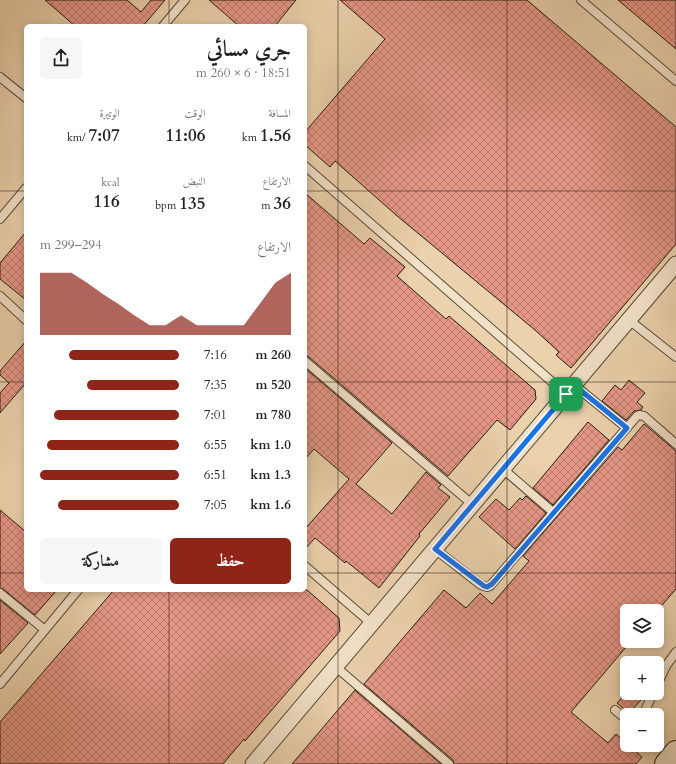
<!DOCTYPE html>
<html lang="ar">
<head>
<meta charset="utf-8">
<style>
  :root { --surface:#fff; --page:#f6f6f6; --text:#222; --muted:#767676; --accent:#8f2418 }
  body { margin:0; font-family:Cardo,Amiri,serif; background:var(--page); color:var(--text); direction:rtl; height:100vh; display:flex; flex-direction:column; font-size:15px; white-space:nowrap }
  * { box-sizing:border-box; margin:0 }
  p { font-size:13px; color:var(--muted) }
  .icon { flex:none; width:22px; height:22px; fill:none; stroke:currentColor; stroke-width:2; stroke-linecap:round; stroke-linejoin:round }
  .map { position:relative; flex:1; overflow:hidden; direction:ltr }
  .drawer { position:absolute; left:24px; top:24px; width:283px; height:568px; display:flex; flex-direction:column; background:var(--surface); border-radius:6px; box-shadow:0 2px 10px #0003; direction:rtl }
  .drawer>* { flex:none }
  .fabs { position:absolute; left:620px; top:604px; display:grid; gap:8px }
  .fabs a { display:grid; place-items:center; width:44px; height:44px; border-radius:6px; background:var(--surface); box-shadow:0 2px 10px #0003; font-size:20px }
  .pin { position:absolute; display:grid; place-items:center; width:34px; height:34px; color:#fff; margin:-17px; border-radius:8px; box-shadow:0 2px 6px #0006 }
  .round { display:grid; place-items:center; flex:none; width:42px; height:42px; border-radius:6px; background:var(--page) }
  .head { display:flex; align-items:center; justify-content:space-between; height:68px; padding:0 16px }
  h1 { font-size:22px; font-weight:600; line-height:30px }
  .metrics { display:grid; grid-template-columns:repeat(3,1fr); gap:6px; height:68px; padding:4px 16px }
  .metrics div { display:grid; align-content:center }
  .metrics b { font-size:17px; font-weight:600 }
  .metrics small { font-size:11px; font-weight:400 }
  .metrics p { font-size:11px }
  .chart { height:112px; padding:8px 16px }
  .chart p { display:flex; justify-content:space-between }
  .chart svg { width:100%; height:72px; margin-top:4px; fill:var(--accent); opacity:.7 }
  .primary-button { display:flex; gap:8px; margin-top:auto; padding:8px 16px }
  .primary-button a { flex:1; height:46px; border-radius:6px; background:var(--accent); color:#fff; font-size:16px; font-weight:600; line-height:46px; text-align:center }
  .primary-button a+a { background:var(--page); color:var(--text) }
  ul { padding:0 16px; list-style:none; font-size:13px }
  li { display:grid; grid-template-columns:64px 48px 1fr; align-items:center; height:30px }
  li i { height:10px; border-radius:5px; background:var(--accent) }
  .map>svg:first-child { display:block }
  .building { fill:url(#building-cross-hatch); stroke:#281d12 }
  .lines { fill:none; stroke-linecap:round; stroke-linejoin:round }
  .service-casing { stroke:#594a38; stroke-width:10 }
  .minor-casing { stroke:#594a38; stroke-width:17 }
  .secondary-casing { stroke:#281d12; stroke-width:24 }
  .service { stroke:#f2e1c9; stroke-width:8 }
  .minor { stroke:#f2e1c9; stroke-width:15 }
  .secondary { stroke:#f2e1c9; stroke-width:22 }
  .route-casing { stroke:#fff; stroke-width:8 }
  .route { stroke:#1a73e8; stroke-width:5 }
  .grid { fill:none; stroke:#281d12; stroke-width:1; stroke-opacity:0.55 }
</style>
</head>
<body>
<div class="map">
<svg width="676" height="764" viewBox="0 0 676 764">
  <defs>
    <pattern id="building-cross-hatch" width="8" height="8" patternUnits="userSpaceOnUse"><rect width="8" height="8" fill="#e69787"/><path d="M0 0l8 8M0 8l8-8" fill="none" stroke="#ba7b6d"/></pattern>
  </defs>
  <rect width="100%" height="100%" fill="#ebd1ac"/>
  <filter id="stains"><feTurbulence type="fractalNoise" baseFrequency=".005" numOctaves="4"/><feColorMatrix values="0 0 0 0 .2 0 0 0 0 .09 0 0 0 0 .02 0 0 0 .5 -.17"/></filter>
  <radialGradient id="worn" r=".72"><stop offset=".6" stop-color="#630" stop-opacity="0"/><stop offset="1" stop-color="#630" stop-opacity=".3"/></radialGradient>
  <path class="building" d="M45,0h82l14,12 10,-12h14l-22,26h-68z
    M209,0h87l-21,26h-36z
    M340,0h187l149,127v117l-105,124 -15,-13 3,-3 -24,-22 -139,-115 -61,-54 -5,6 -25,-22v-13l80,-93z
    M618,0h58v49z
    M305,193l59,51 6,-6 35,29 -8,9 49,43 3,-3 86,74 1,9 -26,31 -13,-10 -49,56 -139,-119 -4,-1z
    M26,232v68l-26,-21v-16z
    M26,341v42l-26,30v-20l9,-10 -9,-8v-4z
    M305,368l87,75 -36,41 36,30 34,-42 15,13 -3,3 12,9 -31,37 1,2 -41,52 -33,-27 -1,2 -30,-25 -10,11v-20l44,-50 -35,-30 -9,10z
    M629,380l16,13 -8,9 6,5 -2,3 -7,1 -8,9 -24,-19 13,-16 6,5z
    M588,422l21,18 -56,65 -20,-17z
    M644,424l32,27v138l-19,22h-30v35l-56,66 37,31 8,-9 26,23 -6,7h-182l-1,-4 -89,-76 80,-94 22,18 14,-15 12,11 37,-43 -6,-5 95,-109 4,3z
    M526,496l20,17 -31,36 -36,-32 17,-18 13,11 11,-12 2,2z
    M0,510l26,22v58h31l-22,25 -32,-26 -3,-1z
    M114,590h193l32,28 1,13 -95,110 -1,-2 -21,25h-223v-42z
    M0,600l28,23 -28,31z
    M355,690l2,2 84,72h-149z
    M627,692v1h6l8,7 -12,13 -12,-10z"/>
  <g class="lines">
    <defs>
      <path id="service" d="M581,0l95,81
        M163,26l22,-26
        M0,77l26,21
        M305,166l261,228
        M0,219l26,-31
        M0,296l26,24
        M629,320l47,37
        M305,361l168,144
        M574,385l53,43
        M503,469l51,44
        M435,549l46,36 6,2 3,-1 147,-170 2,-1 5,1 32,28
        M305,566l67,58
        M0,593l45,37
        M336,667l113,97
        M0,684l78,-94
        M657,685l9,-19 10,-14
        M615,710l12,10
        M643,715l10,-22"/>
      <path id="minor" d="M253,764l423,-500"/>
      <path id="secondary" d="M666,764l10,-12"/>
    </defs>
    <use href="#service" class="service-casing"/>
    <use href="#minor" class="minor-casing"/>
    <use href="#secondary" class="secondary-casing"/>
    <use href="#service" class="service"/>
    <use href="#minor" class="minor"/>
    <use href="#secondary" class="secondary"/>
  </g>
  <g class="lines">
    <defs>
      <path id="route" d="M574,385l53,43 -135,156 -5,3 -3,-1 -49,-37z"/>
    </defs>
    <use href="#route" class="route-casing"/>
    <use href="#route" class="route"/>
  </g>
  <path class="grid" d="M169,0v26M338,0v764M507,0v764M0,191h26M305,191h371M0,382h26M305,382h371M0,573h26M305,573h371M169,590v174"/>
  <rect width="100%" height="100%" filter="url(#stains)"/>
  <rect width="100%" height="100%" fill="url(#worn)"/>
</svg>
<div class="fabs">
<a><svg class="icon" aria-label="layers" viewBox="0 0 24 24"><path d="M12 4l9 5-9 5-9-5zM3 14l9 5 9-5"/></svg></a>
<a>+</a>
<a>−</a>
</div>
<div class="pin" style="left:566px;top:394px;background:#1e9e55"><svg class="icon" aria-label="arrive" viewBox="0 0 24 24"><path d="M6 21V4h12l-3 4 3 4H6"/></svg></div>
<section class="drawer">
<div class="head"><div><h1>جري مسائي</h1><p>18:51 · 6 × 260 m</p></div><a class="round"><svg class="icon" aria-label="share" viewBox="0 0 24 24"><path d="M12 15V3M7 8l5-5 5 5M5 13v7h14v-7"/></svg></a></div>
<div class="metrics">
<div><p>المسافة</p><b>1.56<small> km</small></b></div>
<div><p>الوقت</p><b>11:06</b></div>
<div><p>الوتيرة</p><b>7:07<small> /km</small></b></div>
</div>
<div class="metrics">
<div><p>الارتفاع</p><b>36<small> m</small></b></div>
<div><p>النبض</p><b>135<small> bpm</small></b></div>
<div><p>kcal</p><b>116</b></div>
</div>
<div class="chart"><p><span>الارتفاع</span>294–299 m</p>
<svg viewBox="0 0 160 44" preserveAspectRatio="none"><path d="M0 44V6L10 6L20 6L30 12L40 19L50 25L60 32L70 38L80 38L90 32L100 38L110 38L120 38L130 38L140 25L150 12L160 6V44z"/></svg>
</div>
<ul>
<li><b>260 m</b>7:16<i style="width:79%"></i></li>
<li><b>520 m</b>7:35<i style="width:66%"></i></li>
<li><b>780 m</b>7:01<i style="width:90%"></i></li>
<li><b>1.0 km</b>6:55<i style="width:95%"></i></li>
<li><b>1.3 km</b>6:51<i style="width:100%"></i></li>
<li><b>1.6 km</b>7:05<i style="width:87%"></i></li>
</ul>
<div class="primary-button"><a>حفظ</a><a>مشاركة</a></div>
</section>
</div>
</body>
</html>
